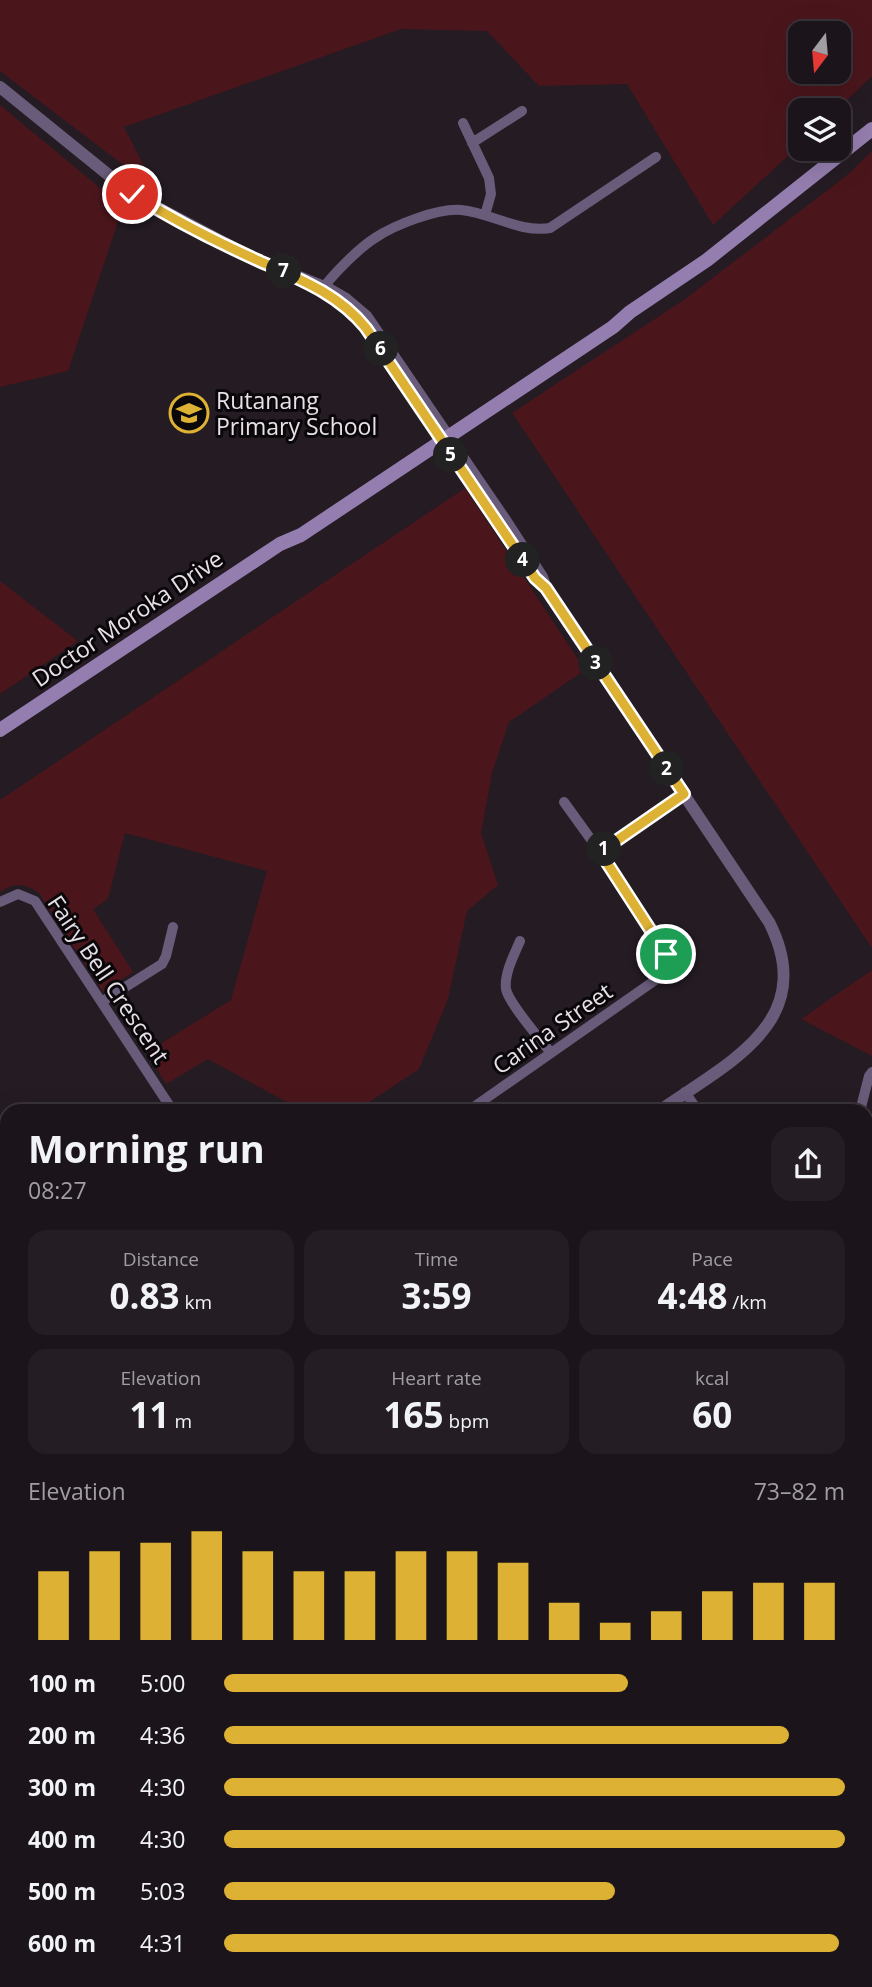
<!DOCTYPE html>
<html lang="en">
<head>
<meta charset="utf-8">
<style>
  :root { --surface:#1b141a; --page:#241d23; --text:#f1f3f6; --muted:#a09ea2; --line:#393339; --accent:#ddb133 }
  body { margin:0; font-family:"Open Sans",sans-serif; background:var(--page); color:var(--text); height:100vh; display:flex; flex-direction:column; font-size:26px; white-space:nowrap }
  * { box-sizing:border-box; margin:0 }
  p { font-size:23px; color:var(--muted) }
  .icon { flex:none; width:38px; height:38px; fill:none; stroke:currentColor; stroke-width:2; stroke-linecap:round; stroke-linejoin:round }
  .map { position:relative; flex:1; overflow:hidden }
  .sheet { position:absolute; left:0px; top:1104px; width:873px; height:884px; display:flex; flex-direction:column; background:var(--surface); border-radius:21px 21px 0 0; box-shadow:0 7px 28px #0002,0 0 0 2px var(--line) }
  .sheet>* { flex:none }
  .needle { width:46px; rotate:196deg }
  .controls { position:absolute; left:788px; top:21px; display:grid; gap:14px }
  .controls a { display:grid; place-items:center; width:63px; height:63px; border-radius:14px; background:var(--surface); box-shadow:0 7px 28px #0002,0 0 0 2px var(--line); font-size:35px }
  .pin { position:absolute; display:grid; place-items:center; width:60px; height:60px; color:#fff; margin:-30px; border:4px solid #fff; border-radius:50%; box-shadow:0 2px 7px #0007 }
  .km { position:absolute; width:35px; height:35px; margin:-18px; border-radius:50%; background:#222; color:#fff; font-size:19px; line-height:35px; text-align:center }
  .round { display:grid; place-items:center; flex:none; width:74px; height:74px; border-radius:21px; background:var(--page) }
  .headline { display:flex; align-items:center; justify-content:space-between; height:119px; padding:0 28px }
  h1 { font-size:38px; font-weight:700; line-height:52px }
  .metrics { display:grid; grid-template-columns:repeat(3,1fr); gap:10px; height:119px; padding:7px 28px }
  .metrics div { display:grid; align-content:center; border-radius:18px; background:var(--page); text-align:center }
  .metrics b { font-size:35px; font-weight:700 }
  .metrics small { font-size:19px; font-weight:400 }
  .metrics p { font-size:19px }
  .chart { height:196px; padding:14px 28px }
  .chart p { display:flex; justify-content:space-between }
  .chart svg { width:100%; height:126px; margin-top:7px; stroke:var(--accent); stroke-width:6 }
  ul { padding:0 28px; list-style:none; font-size:23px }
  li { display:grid; grid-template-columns:112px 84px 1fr; align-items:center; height:52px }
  li i { height:18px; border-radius:9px; background:var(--accent) }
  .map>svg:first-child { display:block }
  .green { fill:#4a161c; fill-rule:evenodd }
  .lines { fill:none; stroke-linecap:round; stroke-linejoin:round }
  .minor { stroke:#695b7a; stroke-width:10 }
  .tertiary { stroke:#695b7a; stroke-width:12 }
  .secondary { stroke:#947eaf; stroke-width:14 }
  .route-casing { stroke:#fff; stroke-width:14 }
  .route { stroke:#ddb133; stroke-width:9 }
  .labels { text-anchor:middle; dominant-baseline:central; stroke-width:6; stroke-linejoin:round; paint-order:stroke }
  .poi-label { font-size:23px; fill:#e7e1e7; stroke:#0a070a; text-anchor:start }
  .street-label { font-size:23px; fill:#e7e1e7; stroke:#0a070a }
</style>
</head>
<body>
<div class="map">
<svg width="872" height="1987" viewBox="0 0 872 1987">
  <rect width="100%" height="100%" fill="#241b23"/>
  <path class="green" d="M0,0h872v76l-35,34h-37v35l-87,80 -86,-141 -88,2 -52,-55 -86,-2 -277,98 32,63 -156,-119zM800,33h38v39h-38z
    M0,105l123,102 -55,164 -68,16z
    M872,151v797l-360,-535 173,-114 161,-123z
    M465,488l120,182 -76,52 -17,51 -11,60 17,52 -31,26 -19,88 -29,70 -63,42h-53l-95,-52 -42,25 -19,-32 84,-52 36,-129 -142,-38 -17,66 -15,10 40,63 -30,20 -64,-99c-14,-10 -25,-11 -39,-1v-92z
    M0,581l78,60 -78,53z
    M872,970v86l-71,-37z
    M0,1180l7,10v84l-7,-11z
    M866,1288l6,2v697h-54l-2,-6h50z
    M407,1981h66l-12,6h-50z"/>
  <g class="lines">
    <path class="minor" d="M463,123l26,55 2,16 -6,21
      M472,143l50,-32
      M321,291c11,-16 38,-43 54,-53 19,-13 63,-30 86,-28 31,3 58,23 89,18l106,-71
      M600,852l84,-58
      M0,902l18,-8 17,7 138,210
      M520,941c-6,14 -16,33 -14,48 3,15 35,51 45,64
      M103,1001l59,-37 4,-8 7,-29
      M685,1092l13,19
      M468,1111l196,-137c4,-7 5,-13 2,-20l-66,-102 -36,-50
      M860,1111l9,-35 3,-4
      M0,1163l7,10
      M0,1377l7,10
      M0,1599l7,11
      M0,1803l7,6
      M0,1900l7,2
      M173,1981l3,6
      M263,1981l3,6
      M403,1981l4,6
      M528,1981l20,6
      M741,1981h9
      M767,1981l4,6
      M78,1987h13
      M243,1987l12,-6
      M488,1987l19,-6"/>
    <path class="tertiary" d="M0,87l132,107 125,66 70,28 19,11 20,17 139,204 37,57 4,11 223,334c51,100 -42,141 -110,189
      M0,1876l7,-7"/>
    <path class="secondary" d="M0,730l280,-186 21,-9 312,-208 17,-15 77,-52 165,-131"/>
  </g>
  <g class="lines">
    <defs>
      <path id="route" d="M132,194c40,25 83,47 125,66 40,18 81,33 109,68l169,250 11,10 138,206 -84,58 66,102"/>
    </defs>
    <use href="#route" class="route-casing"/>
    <use href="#route" class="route"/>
  </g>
  <defs>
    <symbol id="school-ring" viewBox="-11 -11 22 22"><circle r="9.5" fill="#0a070a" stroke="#ddb133" stroke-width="1.5"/><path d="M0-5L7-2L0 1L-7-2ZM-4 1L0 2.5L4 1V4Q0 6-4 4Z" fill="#ddb133"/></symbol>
  </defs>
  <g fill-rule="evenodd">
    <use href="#school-ring" x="167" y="391" width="44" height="44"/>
  </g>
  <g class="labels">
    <g class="poi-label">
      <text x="216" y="400">Rutanang<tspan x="216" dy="26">Primary School</tspan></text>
    </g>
    <g class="street-label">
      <text transform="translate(127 618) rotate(-34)">Doctor Moroka Drive</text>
      <text transform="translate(109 979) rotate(56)">Fairy Bell Crescent</text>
      <text transform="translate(552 1028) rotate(-35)">Carina Street</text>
    </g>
  </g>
</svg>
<div class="controls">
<a><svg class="needle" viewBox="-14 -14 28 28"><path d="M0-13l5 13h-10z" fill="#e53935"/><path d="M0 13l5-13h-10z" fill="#a09ea2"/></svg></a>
<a><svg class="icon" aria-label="layers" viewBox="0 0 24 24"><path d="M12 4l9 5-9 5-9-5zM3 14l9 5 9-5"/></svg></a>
</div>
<div class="pin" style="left:666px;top:954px;background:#1e9e55"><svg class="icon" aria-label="arrive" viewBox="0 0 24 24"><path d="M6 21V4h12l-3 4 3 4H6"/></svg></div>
<div class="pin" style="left:132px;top:194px;background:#d93025"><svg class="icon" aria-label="check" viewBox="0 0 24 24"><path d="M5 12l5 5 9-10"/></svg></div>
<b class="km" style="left:604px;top:849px">1</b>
<b class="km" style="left:667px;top:769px">2</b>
<b class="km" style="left:596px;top:663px">3</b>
<b class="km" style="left:523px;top:560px">4</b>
<b class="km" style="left:451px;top:455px">5</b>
<b class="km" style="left:381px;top:349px">6</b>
<b class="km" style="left:284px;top:271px">7</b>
<section class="sheet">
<div class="headline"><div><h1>Morning run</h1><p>08:27</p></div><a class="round"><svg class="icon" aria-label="share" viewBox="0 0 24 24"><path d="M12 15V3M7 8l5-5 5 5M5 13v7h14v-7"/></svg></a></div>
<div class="metrics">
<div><p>Distance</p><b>0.83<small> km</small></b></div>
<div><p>Time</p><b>3:59</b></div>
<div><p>Pace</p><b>4:48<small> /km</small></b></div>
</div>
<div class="metrics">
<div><p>Elevation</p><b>11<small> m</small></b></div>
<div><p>Heart rate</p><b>165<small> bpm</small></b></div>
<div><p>kcal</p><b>60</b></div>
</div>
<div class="chart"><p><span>Elevation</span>73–82 m</p>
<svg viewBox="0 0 160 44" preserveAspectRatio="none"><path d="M5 44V20M15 44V13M25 44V10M35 44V6M45 44V13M55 44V20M65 44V20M75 44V13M85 44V13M95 44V17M105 44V31M115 44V38M125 44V34M135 44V27M145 44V24M155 44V24"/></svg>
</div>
<ul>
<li><b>100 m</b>5:00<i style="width:65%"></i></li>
<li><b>200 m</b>4:36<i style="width:91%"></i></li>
<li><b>300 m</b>4:30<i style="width:100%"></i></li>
<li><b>400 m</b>4:30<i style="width:100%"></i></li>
<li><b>500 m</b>5:03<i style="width:63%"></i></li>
<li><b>600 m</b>4:31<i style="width:99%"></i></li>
</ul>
</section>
</div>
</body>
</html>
